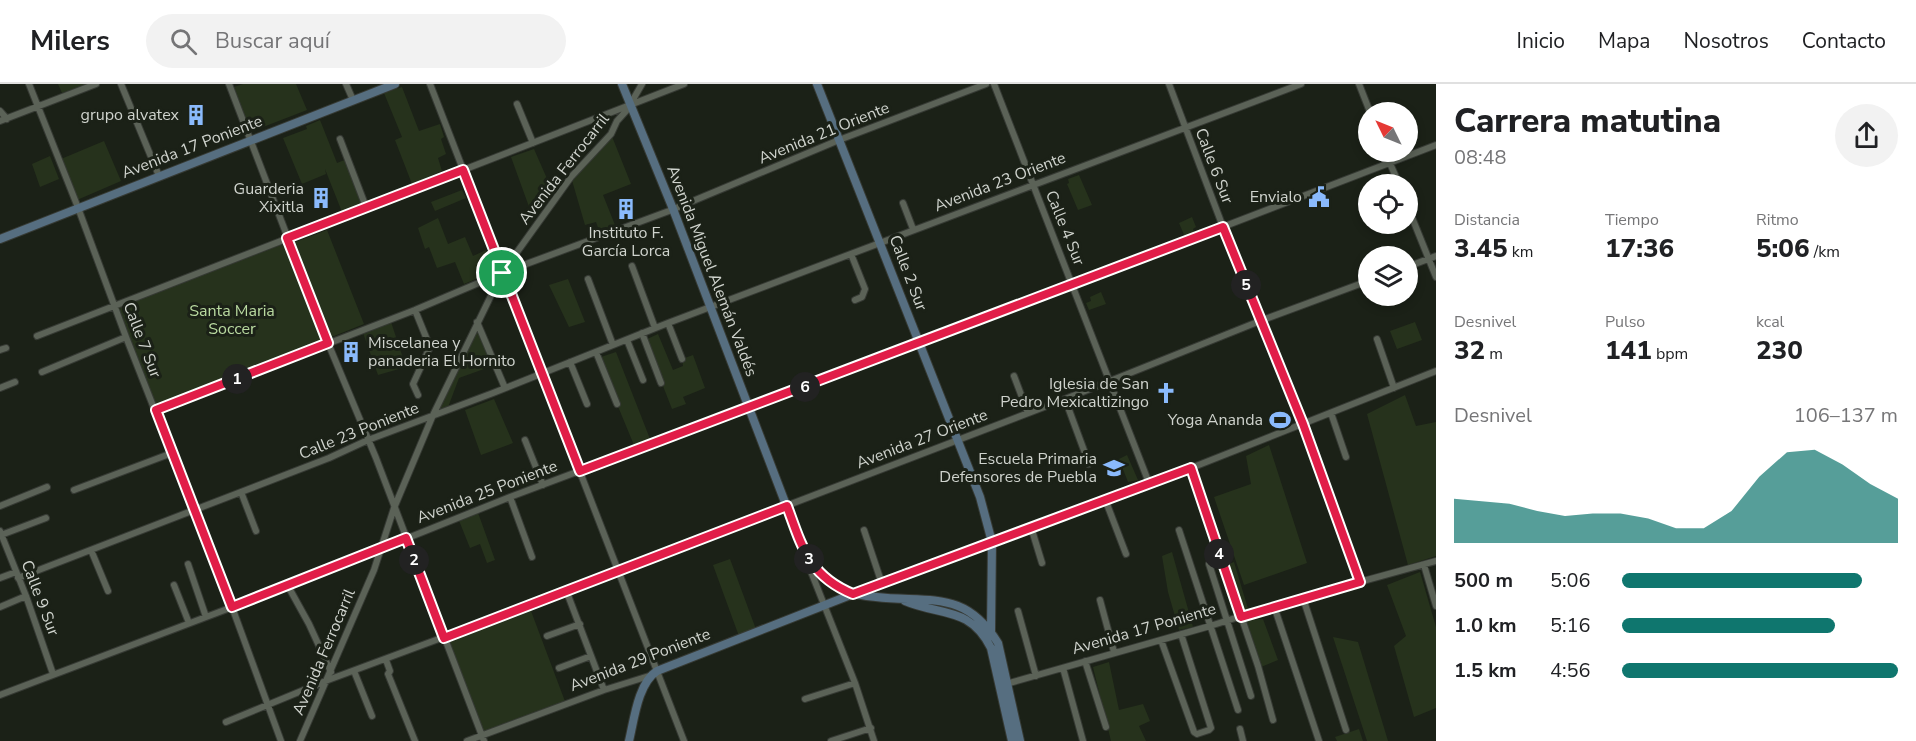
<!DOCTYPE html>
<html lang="es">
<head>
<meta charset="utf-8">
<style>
  :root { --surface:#fff; --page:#f2f2f2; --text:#202124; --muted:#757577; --line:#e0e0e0; --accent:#0f766e }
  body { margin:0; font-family:"Nunito Sans",sans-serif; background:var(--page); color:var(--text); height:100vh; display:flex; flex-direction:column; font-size:22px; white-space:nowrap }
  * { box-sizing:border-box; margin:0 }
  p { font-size:20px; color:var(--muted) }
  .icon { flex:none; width:33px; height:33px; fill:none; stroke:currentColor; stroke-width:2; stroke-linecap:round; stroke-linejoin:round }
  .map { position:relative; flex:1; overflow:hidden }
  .sheet { display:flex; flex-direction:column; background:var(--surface); width:480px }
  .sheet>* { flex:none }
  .needle { width:39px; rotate:313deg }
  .buttons { position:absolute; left:1358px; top:18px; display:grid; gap:12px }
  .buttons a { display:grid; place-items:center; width:60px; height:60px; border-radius:50%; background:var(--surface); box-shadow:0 3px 9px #0003; font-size:30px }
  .pin { position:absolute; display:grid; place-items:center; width:51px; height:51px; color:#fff; margin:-26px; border:3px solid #fff; border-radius:50%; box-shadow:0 2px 6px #0007 }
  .km { position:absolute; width:30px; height:30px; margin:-15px; border-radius:50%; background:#222; color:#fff; font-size:16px; line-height:30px; text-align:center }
  .round { display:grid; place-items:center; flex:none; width:63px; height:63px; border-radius:32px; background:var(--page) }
  .overview { display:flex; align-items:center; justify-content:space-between; height:102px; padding:0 18px }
  h1 { font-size:33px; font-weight:800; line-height:45px }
  .stats { display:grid; grid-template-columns:repeat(3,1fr); gap:9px; height:102px; padding:6px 18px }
  .stats div { display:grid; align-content:center }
  .stats b { font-size:26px; font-weight:800 }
  .stats small { font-size:16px; font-weight:400 }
  .stats p { font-size:16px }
  .chart { height:168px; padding:12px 18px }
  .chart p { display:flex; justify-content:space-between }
  .chart svg { width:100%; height:108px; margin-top:6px; fill:var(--accent); opacity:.7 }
  ul { padding:0 18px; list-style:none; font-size:20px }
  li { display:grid; grid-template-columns:96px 72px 1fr; align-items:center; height:45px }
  li i { height:15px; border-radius:8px; background:var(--accent) }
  header { display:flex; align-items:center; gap:36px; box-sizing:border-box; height:84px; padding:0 30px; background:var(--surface); border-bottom:2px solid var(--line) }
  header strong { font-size:28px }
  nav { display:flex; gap:33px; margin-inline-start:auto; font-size:21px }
  .search { width:420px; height:54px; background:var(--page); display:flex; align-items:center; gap:15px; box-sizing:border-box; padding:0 21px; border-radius:33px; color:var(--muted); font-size:22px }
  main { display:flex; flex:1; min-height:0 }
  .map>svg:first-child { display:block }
  .green { fill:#26321c }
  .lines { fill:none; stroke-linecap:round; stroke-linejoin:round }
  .street-casing { stroke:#363a34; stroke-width:8 }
  .secondary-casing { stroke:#363a34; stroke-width:10 }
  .street { stroke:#5b6257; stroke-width:6 }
  .secondary { stroke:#566e80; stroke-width:8 }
  .route-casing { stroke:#fff; stroke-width:12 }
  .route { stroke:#e11d48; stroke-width:8 }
  .labels { text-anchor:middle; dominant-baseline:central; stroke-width:6; stroke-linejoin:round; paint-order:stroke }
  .poi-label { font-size:16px; fill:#cfd3cd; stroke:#1b2117; text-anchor:end }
  .street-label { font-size:16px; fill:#cfd3cd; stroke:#1b2117 }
  .park-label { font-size:16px; fill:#b9daa0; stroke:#1b2117 }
</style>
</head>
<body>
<header>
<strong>Milers</strong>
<div class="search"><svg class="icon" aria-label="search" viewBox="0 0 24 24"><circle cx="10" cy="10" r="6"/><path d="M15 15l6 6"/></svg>Buscar aquí</div>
<nav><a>Inicio</a><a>Mapa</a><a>Nosotros</a><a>Contacto</a></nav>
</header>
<main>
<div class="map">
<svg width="1436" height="657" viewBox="0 0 1436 657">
  <rect width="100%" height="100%" fill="#1b2117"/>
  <path class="green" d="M58,0h31l-27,9z
    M243,0h53l11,26 -57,22 -16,-45z
    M402,3l17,44 21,-7 4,13 -3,2 5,15 -8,4 4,13 -30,13 -17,-44 7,-3 -18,-44z
    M320,36l17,43 10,-4 16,44 -21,9 -17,-43 1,5 -24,10 -19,-46 24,-9 -1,-3z
    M611,50l20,50 -28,11 14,35 -16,6 -5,-14 -11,3 -14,-48z
    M104,57l17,40 -44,19 -16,-41z
    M534,65l18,41 -20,25 -21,-58z
    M50,72l9,23 -19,8 -8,-23z
    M1079,91l13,30 -14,5 -11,-26 2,-1 -1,-4z
    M462,106l4,8 -31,13 -4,-9z
    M1192,133l4,10 -3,2 2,5 -10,3 -6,-14z
    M438,134l10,26 17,-7 8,19 13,-6 9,21 -31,13 -9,-22 -18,6 -8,-21 -4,2 -7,-21z
    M327,146l37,94 -35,14 -36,-95z
    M287,154l41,105 -172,67 -42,-105z
    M568,195l17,43 -16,5 -20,-42z
    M1101,208l5,12 -17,6 -3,-7 5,-2 -1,-4z
    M390,235l16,48 -28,8 -16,-45z
    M477,238l18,43 -36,13 -12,32 -14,5z
    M1415,238l7,18 -25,9 -7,-18z
    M658,250l15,36 10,-4 -1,-7 11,-4 12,33 -22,9 3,7 -14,5 -27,-69z
    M616,268l36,92 -16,6 -38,-92z
    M1405,311l11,31 20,-4v134l-28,9 -41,-151z
    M494,315l19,44 -32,12 -16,-45z
    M1269,361l38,118 -63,22 -30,-88 37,-13 -5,-28z
    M1127,371l11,25 -10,2 -9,-23z
    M477,426l18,50 -8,3 -7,-19 -10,4 -12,-30z
    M1172,468l21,75 -14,3 -11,-38 -6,-36z
    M730,475l27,73 -17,7 -27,-74z
    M1234,478l15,50 -7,2 -16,-49z
    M1420,488l16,55v81l-22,9 -20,-71 12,-10 -19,-51z
    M531,527l35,93 -82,31 -34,-93z
    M1263,535l15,41 -17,7 -16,-46z
    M1333,553l25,5 30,99h-21z
    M1109,578l10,48 24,-6 7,17 -11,5 7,15h-35l-18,-74z
    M1359,645l4,12h-26l-2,-4z"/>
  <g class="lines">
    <defs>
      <path id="street" d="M29,0l48,121 49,132 106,270 49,134
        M121,0l38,92
        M229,0l99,259 48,115 108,283
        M346,0l7,16
        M430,0l254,657
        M994,0l155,399
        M1169,0l54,143 80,197 57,158
        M1359,0l11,28
        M517,20l16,39
        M0,27l7,8
        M0,37l96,-37
        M340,55l26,68
        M1385,68l14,32
        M903,119l10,26
        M1407,121l29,72
        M851,170l14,35 -3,8 -7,3
        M632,182l23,62
        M1407,183l29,-11
        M588,195l25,66
        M415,226l15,37 -17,37 5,11
        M477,238l28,66
        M668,239l14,36
        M642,249l19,50
        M37,252l647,-252
        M1377,255l17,49
        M627,256l16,40
        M0,266l6,-2
        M596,268l21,52
        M570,278l17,42
        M42,288l84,-35
        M1014,292l14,37
        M0,304l15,-6
        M1065,315l24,65
        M156,326l259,-100 87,-37 167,-62 170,-71 147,-56
        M1331,329l15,44
        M525,356l18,45
        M1191,384l67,198 15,54
        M74,406l98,-37
        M241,408l15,39
        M510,413l22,60
        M1105,415l21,55
        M0,422l47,-19
        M1031,443l11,36
        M864,446l18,54
        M1179,446l59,180
        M0,447l26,65 27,78
        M1,451l45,-17
        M91,466l17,41
        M806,475l49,124 19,58
        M188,480l18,53
        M1209,480l42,132
        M1424,481l12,41
        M0,494l16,-6
        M18,494l311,-120 39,-18 125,-47 175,-70 633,-239
        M174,501l15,38
        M288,502l21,38 22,48
        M566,506l38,100
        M854,510l337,-126 245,-97
        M1303,514l43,132
        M1100,516l14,52
        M1274,522l45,135
        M0,523l26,-11
        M1018,527l18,65
        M547,552l33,-12
        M1161,556l33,92 3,2 12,-4 2,-2 -30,-94
        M386,576l4,11 -2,3 27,67
        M1085,577l21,66
        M559,584l32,-12
        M1063,584l20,73
        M354,587l18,45
        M1006,600l204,-58 73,-23 153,-42
        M0,611l288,-109 222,-89 408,-153 518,-199
        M805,615l50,-16
        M226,638l102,-42 116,-43 621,-238 195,-78 108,-40
        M1240,645l3,12
        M300,657l74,-171 20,-62 39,-93 69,-142 69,-96 40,-43 6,-13 10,-11 15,-26
        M467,657l137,-51 45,-14
        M831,657l40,-13"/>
      <path id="secondary" d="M622,0l51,125 131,343c10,15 20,28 36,36 11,6 23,8 36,9 53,6 89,-8 122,46l22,98
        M817,0l163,413 12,45 -1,89 -4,9
        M0,155l395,-155
        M905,517c35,15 65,5 86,47l21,93
        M629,657c5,-21 9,-58 28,-70l196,-77"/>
    </defs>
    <use href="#street" class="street-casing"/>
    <use href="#secondary" class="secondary-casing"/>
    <use href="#street" class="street"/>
    <use href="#secondary" class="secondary"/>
  </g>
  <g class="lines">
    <defs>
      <path id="route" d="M463,86l117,301 643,-244 80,197 57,158 -119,35 -50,-149 -338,126c-44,-18 -51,-47 -66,-88l-343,132 -38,-100 -174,69 -76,-197 172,-67 -41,-105z"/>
    </defs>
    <use href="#route" class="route-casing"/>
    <use href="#route" class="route"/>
  </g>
  <defs>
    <symbol id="building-bare" viewBox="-9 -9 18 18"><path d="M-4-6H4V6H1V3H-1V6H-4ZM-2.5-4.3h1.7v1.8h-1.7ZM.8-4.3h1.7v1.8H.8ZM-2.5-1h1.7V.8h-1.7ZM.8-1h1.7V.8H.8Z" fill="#8abafc" stroke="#1b2117" stroke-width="2.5" paint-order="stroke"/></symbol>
    <symbol id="civic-bare" viewBox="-9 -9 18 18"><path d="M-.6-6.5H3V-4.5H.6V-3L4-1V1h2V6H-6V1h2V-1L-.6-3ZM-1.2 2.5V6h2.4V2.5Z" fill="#8abafc" stroke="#1b2117" stroke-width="2.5" paint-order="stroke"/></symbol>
    <symbol id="church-bare" viewBox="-9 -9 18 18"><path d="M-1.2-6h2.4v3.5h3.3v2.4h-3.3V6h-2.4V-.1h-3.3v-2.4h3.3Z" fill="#8abafc" stroke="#1b2117" stroke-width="2.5" paint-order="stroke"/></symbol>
    <symbol id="stadium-bare" viewBox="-9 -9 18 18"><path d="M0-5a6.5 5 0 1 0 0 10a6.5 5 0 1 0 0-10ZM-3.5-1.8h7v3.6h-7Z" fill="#8abafc" stroke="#1b2117" stroke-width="2.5" paint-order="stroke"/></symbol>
    <symbol id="school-bare" viewBox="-9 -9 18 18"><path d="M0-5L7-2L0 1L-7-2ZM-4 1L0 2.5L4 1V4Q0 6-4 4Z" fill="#8abafc" stroke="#1b2117" stroke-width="2.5" paint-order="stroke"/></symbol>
  </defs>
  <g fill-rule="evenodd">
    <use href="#building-bare" x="181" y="16" width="30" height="30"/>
    <use href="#civic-bare" x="1304" y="98" width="30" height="30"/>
    <use href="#building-bare" x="306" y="99" width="30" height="30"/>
    <use href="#building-bare" x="611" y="110" width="30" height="30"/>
    <use href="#building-bare" x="336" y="253" width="30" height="30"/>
    <use href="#church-bare" x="1151" y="294" width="30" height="30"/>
    <use href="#stadium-bare" x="1265" y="321" width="30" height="30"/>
    <use href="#school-bare" x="1099" y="369" width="30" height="30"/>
  </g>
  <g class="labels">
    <g class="poi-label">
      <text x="179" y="31">grupo alvatex</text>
      <text x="304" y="105">Guarderia<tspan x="304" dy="18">Xixitla</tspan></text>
      <text x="1302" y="113">Envialo</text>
      <text x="626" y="149" text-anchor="middle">Instituto F.<tspan x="626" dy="18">García Lorca</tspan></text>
      <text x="368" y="259" text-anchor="start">Miscelanea y<tspan x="368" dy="18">panaderia El Hornito</tspan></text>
      <text x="1149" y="300">Iglesia de San<tspan x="1149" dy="18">Pedro Mexicaltizingo</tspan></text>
      <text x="1263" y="336">Yoga Ananda</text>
      <text x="1097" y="375">Escuela Primaria<tspan x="1097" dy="18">Defensores de Puebla</tspan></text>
    </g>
    <g class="street-label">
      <text transform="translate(824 49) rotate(-22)">Avenida 21 Oriente</text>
      <text transform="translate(192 63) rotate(-21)">Avenida 17 Poniente</text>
      <text transform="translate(1214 82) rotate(69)">Calle 6 Sur</text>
      <text transform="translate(564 85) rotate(-52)">Avenida Ferrocarril</text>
      <text transform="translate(1000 98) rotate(-21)">Avenida 23 Oriente</text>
      <text transform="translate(1065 144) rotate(68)">Calle 4 Sur</text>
      <text transform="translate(712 187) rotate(69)">Avenida Miguel Alemán Valdés</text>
      <text transform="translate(908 189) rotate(69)">Calle 2 Sur</text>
      <text transform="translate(142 256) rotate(69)">Calle 7 Sur</text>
      <text transform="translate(359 347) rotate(-22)">Calle 23 Poniente</text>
      <text transform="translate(922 355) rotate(-21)">Avenida 27 Oriente</text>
      <text transform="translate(487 408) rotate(-21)">Avenida 25 Poniente</text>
      <text transform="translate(40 514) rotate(69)">Calle 9 Sur</text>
      <text transform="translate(1144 545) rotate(-16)">Avenida 17 Poniente</text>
      <text transform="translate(324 568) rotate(-67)">Avenida Ferrocarril</text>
      <text transform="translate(640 576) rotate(-21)">Avenida 29 Poniente</text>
    </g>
    <g class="park-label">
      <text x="232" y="227">Santa Maria<tspan x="232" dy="18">Soccer</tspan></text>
    </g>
  </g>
</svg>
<div class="buttons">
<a><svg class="needle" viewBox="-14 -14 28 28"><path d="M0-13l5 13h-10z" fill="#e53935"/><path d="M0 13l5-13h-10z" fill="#757577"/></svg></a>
<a><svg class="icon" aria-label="locate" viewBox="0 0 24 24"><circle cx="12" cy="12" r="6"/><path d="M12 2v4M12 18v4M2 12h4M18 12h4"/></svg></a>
<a><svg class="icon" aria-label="layers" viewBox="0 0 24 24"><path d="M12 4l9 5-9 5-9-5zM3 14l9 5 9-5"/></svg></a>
</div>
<div class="pin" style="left:502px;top:189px;background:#1e9e55"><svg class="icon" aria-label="arrive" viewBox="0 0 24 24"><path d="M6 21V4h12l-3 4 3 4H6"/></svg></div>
<b class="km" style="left:237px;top:295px">1</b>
<b class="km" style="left:414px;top:476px">2</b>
<b class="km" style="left:809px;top:475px">3</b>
<b class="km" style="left:1219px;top:470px">4</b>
<b class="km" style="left:1246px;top:201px">5</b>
<b class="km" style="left:805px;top:303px">6</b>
</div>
<section class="sheet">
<div class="overview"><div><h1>Carrera matutina</h1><p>08:48</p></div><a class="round"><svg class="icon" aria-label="share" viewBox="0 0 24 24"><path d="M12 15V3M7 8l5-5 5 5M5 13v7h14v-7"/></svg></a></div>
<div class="stats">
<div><p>Distancia</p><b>3.45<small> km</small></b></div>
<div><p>Tiempo</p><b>17:36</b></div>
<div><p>Ritmo</p><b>5:06<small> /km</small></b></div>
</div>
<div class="stats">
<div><p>Desnivel</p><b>32<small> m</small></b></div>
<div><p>Pulso</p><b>141<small> bpm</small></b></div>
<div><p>kcal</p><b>230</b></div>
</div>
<div class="chart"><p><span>Desnivel</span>106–137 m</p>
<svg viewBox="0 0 160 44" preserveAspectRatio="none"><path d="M0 44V26L10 27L20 28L30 31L40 33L50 32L60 32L70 34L80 38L90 38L100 31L110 17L120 7L130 6L140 12L150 20L160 26V44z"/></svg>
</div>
<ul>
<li><b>500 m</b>5:06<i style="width:87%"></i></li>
<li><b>1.0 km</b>5:16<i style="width:77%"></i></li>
<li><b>1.5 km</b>4:56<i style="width:100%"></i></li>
</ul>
</section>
</main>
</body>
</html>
